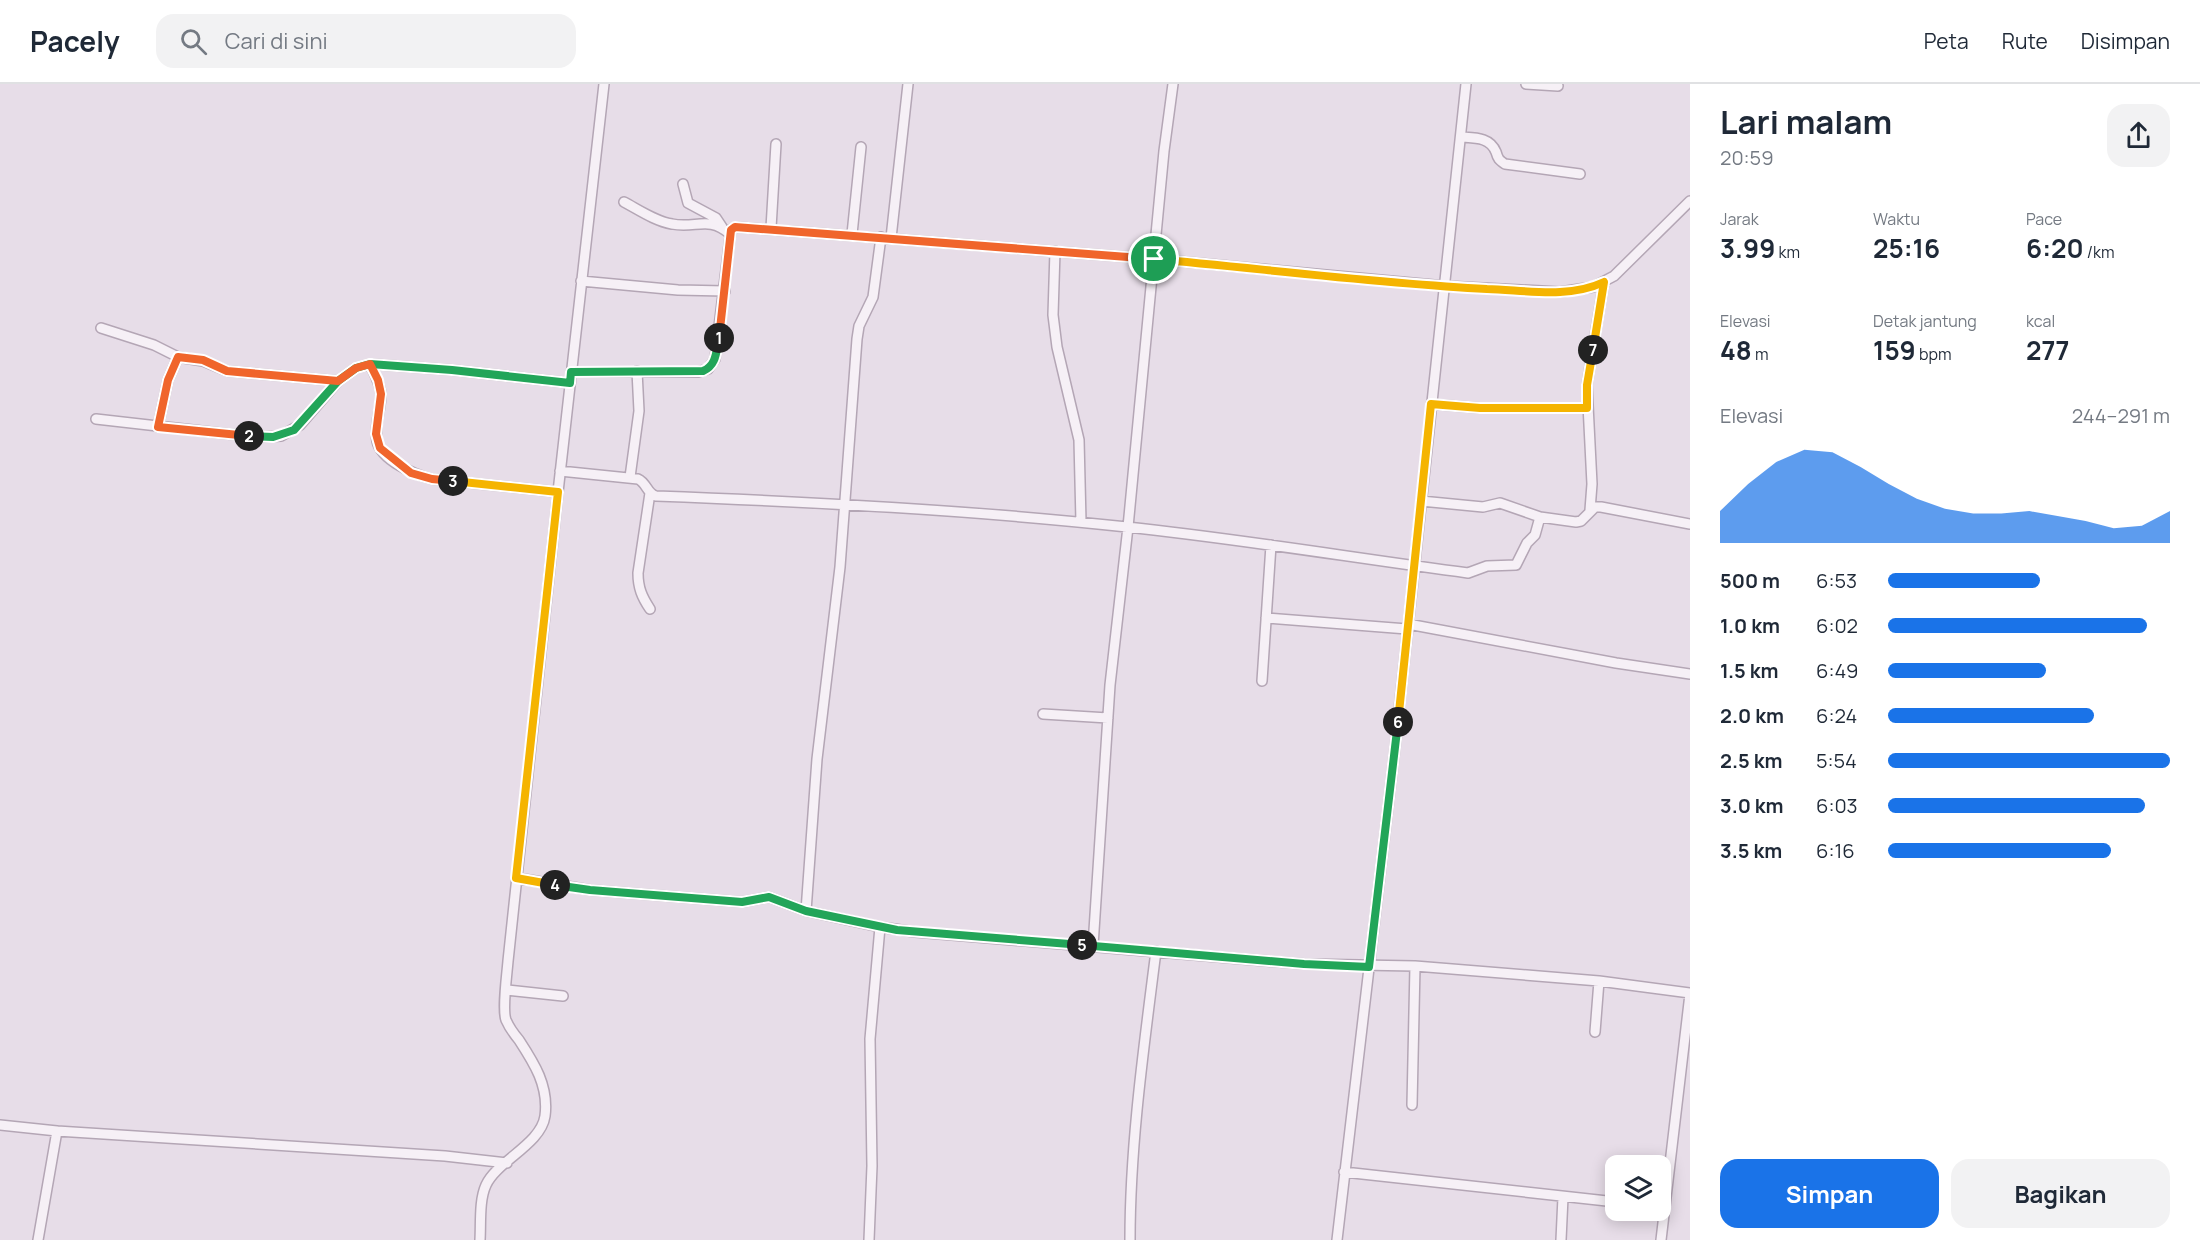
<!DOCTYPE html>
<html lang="id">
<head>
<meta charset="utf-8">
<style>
  :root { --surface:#fff; --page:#f2f2f3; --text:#1f2937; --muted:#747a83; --line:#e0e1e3; --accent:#1a73e8 }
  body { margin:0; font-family:Manrope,sans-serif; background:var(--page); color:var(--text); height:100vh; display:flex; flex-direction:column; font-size:22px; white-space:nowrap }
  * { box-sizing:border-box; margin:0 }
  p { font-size:20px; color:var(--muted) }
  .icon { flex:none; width:33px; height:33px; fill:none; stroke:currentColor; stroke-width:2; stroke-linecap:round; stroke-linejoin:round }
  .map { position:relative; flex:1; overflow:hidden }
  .sheet { display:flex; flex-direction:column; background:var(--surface); width:510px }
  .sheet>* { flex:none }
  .tools { position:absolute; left:1605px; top:1071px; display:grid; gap:12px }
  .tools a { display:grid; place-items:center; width:66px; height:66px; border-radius:12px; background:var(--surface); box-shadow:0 3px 15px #0003; font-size:30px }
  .pin { position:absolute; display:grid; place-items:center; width:51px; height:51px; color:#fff; margin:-26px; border:3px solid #fff; border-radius:50%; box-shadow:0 2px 6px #0007 }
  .km { position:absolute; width:30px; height:30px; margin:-15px; border-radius:50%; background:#222; color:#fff; font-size:16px; line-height:30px; text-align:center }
  .round { display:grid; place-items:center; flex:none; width:63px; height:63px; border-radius:18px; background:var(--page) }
  .head { display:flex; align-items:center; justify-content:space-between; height:102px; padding:0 30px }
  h1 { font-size:33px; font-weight:700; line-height:45px }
  .stats { display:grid; grid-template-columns:repeat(3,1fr); gap:9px; height:102px; padding:6px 30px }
  .stats div { display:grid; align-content:center }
  .stats b { font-size:26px; font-weight:700 }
  .stats small { font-size:16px; font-weight:400 }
  .stats p { font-size:16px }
  .chart { height:168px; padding:12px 30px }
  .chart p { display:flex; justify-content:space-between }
  .chart svg { width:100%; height:108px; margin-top:6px; fill:var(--accent); opacity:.7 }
  .button { display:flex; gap:12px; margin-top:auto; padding:12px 30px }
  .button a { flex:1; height:69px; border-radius:18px; background:var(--accent); color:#fff; font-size:24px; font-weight:700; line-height:69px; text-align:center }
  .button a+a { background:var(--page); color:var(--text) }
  ul { padding:0 30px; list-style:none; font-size:20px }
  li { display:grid; grid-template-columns:96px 72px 1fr; align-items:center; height:45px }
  li i { height:15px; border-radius:8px; background:var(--accent) }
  header { display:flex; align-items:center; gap:36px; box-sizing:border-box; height:84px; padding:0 30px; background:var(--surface); border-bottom:2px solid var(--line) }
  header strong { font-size:28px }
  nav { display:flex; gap:33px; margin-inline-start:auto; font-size:21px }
  .search { width:420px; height:54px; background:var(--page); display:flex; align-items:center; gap:15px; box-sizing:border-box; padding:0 21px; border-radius:18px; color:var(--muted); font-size:22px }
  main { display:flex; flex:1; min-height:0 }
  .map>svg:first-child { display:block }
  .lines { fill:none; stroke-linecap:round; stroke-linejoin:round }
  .minor-casing { stroke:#b4a6b5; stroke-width:12 }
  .minor { stroke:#f6f0f6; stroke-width:9 }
  .split-1-casing { stroke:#fff; stroke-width:12 }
  .split-2-casing { stroke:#fff; stroke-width:12 }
  .split-3-casing { stroke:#fff; stroke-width:12 }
  .split-4-casing { stroke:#fff; stroke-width:12 }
  .split-5-casing { stroke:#fff; stroke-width:12 }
  .split-6-casing { stroke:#fff; stroke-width:12 }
  .split-7-casing { stroke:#fff; stroke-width:12 }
  .split-8-casing { stroke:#fff; stroke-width:12 }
  .split-1 { stroke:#f0652b; stroke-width:8 }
  .split-2 { stroke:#22a559; stroke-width:8 }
  .split-3 { stroke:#f0652b; stroke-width:8 }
  .split-4 { stroke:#f5b400; stroke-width:8 }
  .split-5 { stroke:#22a559; stroke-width:8 }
  .split-6 { stroke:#22a559; stroke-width:8 }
  .split-7 { stroke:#f5b400; stroke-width:8 }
  .split-8 { stroke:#f5b400; stroke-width:8 }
</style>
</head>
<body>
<header>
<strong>Pacely</strong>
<div class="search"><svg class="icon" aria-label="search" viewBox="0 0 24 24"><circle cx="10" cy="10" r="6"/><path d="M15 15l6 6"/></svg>Cari di sini</div>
<nav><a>Peta</a><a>Rute</a><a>Disimpan</a></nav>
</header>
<main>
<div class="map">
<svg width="1690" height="1156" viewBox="0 0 1690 1156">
  <rect width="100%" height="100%" fill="#e7dde8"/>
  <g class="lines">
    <defs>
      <path id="minor" d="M1526,0l32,2
        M1461,53c14,1 29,0 35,15 2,7 3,8 9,12l75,10
        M683,100l5,19 28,15 6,9
        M624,118c15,8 31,19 48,22 24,5 36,-9 58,10
        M771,144l5,-84
        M852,150l9,-87
        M891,154l17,-154
        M1055,167l-2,64 4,32 22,93 2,82
        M581,197l97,9 47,1
        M101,244l53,17 24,12 25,4 24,10 111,10
        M370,280c4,9 10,19 11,30 0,15 -7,32 -4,47 4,19 38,34 55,38l126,13
        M571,288h127l10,-3 7,-10 16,-129 5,-3 418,32 291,27 115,6 33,-5 21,-11 76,-75
        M1431,320l49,4h107
        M96,335l132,15 37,3 16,-1 19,-11 38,-44 18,-13 14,-4 82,6 118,13
        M158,343l10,-47 10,-23
        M560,387l78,8c9,4 9,15 18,17 157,6 314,14 471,31 114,12 227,31 341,46l19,-7 29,-1 11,-22 8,-8 5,-18
        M630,393l9,-66 -2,-40
        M1421,417l62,6 17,-4 40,14 36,5 5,-1 14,-14h6l89,17
        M1590,426l2,-26 -5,-99 17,-103
        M650,525c-8,-12 -12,-21 -12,-36l12,-80
        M1266,534l141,11
        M1408,540l208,39 74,11
        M1262,597l9,-136
        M1043,630l65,4
        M517,794l73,12 152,12 27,-5 37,14 74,16 35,5 389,32 111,2 184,15 91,12
        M806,827l11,-152 23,-192 17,-228 2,-13 14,-29 8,-60
        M1093,862l17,-261 18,-158 36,-376 9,-67
        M507,906l56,6
        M1595,948l4,-51
        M1412,1021l3,-139
        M0,1041l57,6 388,25 62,7
        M1344,1088l272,30
        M38,1156l19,-109
        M480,1156c1,-17 -1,-40 6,-55 11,-24 55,-41 59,-69 4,-30 -11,-53 -26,-76 -5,-6 -10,-13 -13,-20 -4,-10 1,-46 2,-59l50,-469 46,-408
        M869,1156l3,-74 -2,-127 10,-112
        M1130,1156c0,-96 14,-194 26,-289
        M1337,1156l59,-501 70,-655
        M1561,1156l2,-43
        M1661,1156l29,-246"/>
    </defs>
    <use href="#minor" class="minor-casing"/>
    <use href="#minor" class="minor"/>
  </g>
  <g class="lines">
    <defs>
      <path id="split-1" d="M719,254l12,-108 4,-3 419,32"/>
      <path id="split-2" d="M249,352l24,1 21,-7 44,-49 18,-13 14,-4 82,6 118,13 1,-11 132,-1c14,-6 13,-20 16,-33"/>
      <path id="split-3" d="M249,352l-91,-9 10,-47 10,-23 25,3 24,11 111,10 18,-13 14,-4 8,16 3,14 -5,40 4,14 31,25 21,6 21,2"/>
      <path id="split-4" d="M453,397l105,11 -42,386 39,7"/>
      <path id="split-5" d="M555,801l35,5 152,12 27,-5 37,14 91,19 185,15"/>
      <path id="split-6" d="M1082,861l222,19 65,3 29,-245"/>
      <path id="split-7" d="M1398,638l33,-318 49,4h107v-23l6,-35"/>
      <path id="split-8" d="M1154,175c111,10 222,24 333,30 38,1 81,10 117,-7l-11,68"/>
    </defs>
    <use href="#split-1" class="split-1-casing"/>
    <use href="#split-2" class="split-2-casing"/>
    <use href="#split-3" class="split-3-casing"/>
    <use href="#split-4" class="split-4-casing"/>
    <use href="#split-5" class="split-5-casing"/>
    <use href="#split-6" class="split-6-casing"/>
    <use href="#split-7" class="split-7-casing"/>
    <use href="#split-8" class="split-8-casing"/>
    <use href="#split-1" class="split-1"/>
    <use href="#split-2" class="split-2"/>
    <use href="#split-3" class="split-3"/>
    <use href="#split-4" class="split-4"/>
    <use href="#split-5" class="split-5"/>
    <use href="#split-6" class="split-6"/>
    <use href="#split-7" class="split-7"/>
    <use href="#split-8" class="split-8"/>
  </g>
</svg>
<div class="tools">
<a><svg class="icon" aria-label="layers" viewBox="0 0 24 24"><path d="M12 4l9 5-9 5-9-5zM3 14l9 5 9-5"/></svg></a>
</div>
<div class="pin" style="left:1154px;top:175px;background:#1e9e55"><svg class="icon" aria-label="arrive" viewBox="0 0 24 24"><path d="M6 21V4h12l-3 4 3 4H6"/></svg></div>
<b class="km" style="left:719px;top:254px">1</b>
<b class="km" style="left:249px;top:352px">2</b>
<b class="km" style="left:453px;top:397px">3</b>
<b class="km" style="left:555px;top:801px">4</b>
<b class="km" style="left:1082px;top:861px">5</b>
<b class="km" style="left:1398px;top:638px">6</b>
<b class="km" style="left:1593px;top:266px">7</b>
</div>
<section class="sheet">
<div class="head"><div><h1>Lari malam</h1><p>20:59</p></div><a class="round"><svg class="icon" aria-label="share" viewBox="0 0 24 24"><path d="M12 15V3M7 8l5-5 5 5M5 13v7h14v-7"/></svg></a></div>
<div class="stats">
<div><p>Jarak</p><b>3.99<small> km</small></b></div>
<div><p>Waktu</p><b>25:16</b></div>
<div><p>Pace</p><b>6:20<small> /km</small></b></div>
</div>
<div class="stats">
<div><p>Elevasi</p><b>48<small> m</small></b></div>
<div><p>Detak jantung</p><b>159<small> bpm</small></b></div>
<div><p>kcal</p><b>277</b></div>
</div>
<div class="chart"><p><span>Elevasi</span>244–291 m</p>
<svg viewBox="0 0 160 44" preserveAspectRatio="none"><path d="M0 44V31L10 20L20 11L30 6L40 7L50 13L60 20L70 26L80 30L90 32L100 32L110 31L120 33L130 35L140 38L150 37L160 31V44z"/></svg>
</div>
<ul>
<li><b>500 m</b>6:53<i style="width:54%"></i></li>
<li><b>1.0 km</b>6:02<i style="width:92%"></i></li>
<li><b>1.5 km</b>6:49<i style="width:56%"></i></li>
<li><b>2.0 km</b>6:24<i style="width:73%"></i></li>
<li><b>2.5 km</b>5:54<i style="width:100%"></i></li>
<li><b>3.0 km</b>6:03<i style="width:91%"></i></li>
<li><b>3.5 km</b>6:16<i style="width:79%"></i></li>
</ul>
<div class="button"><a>Simpan</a><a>Bagikan</a></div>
</section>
</main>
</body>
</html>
